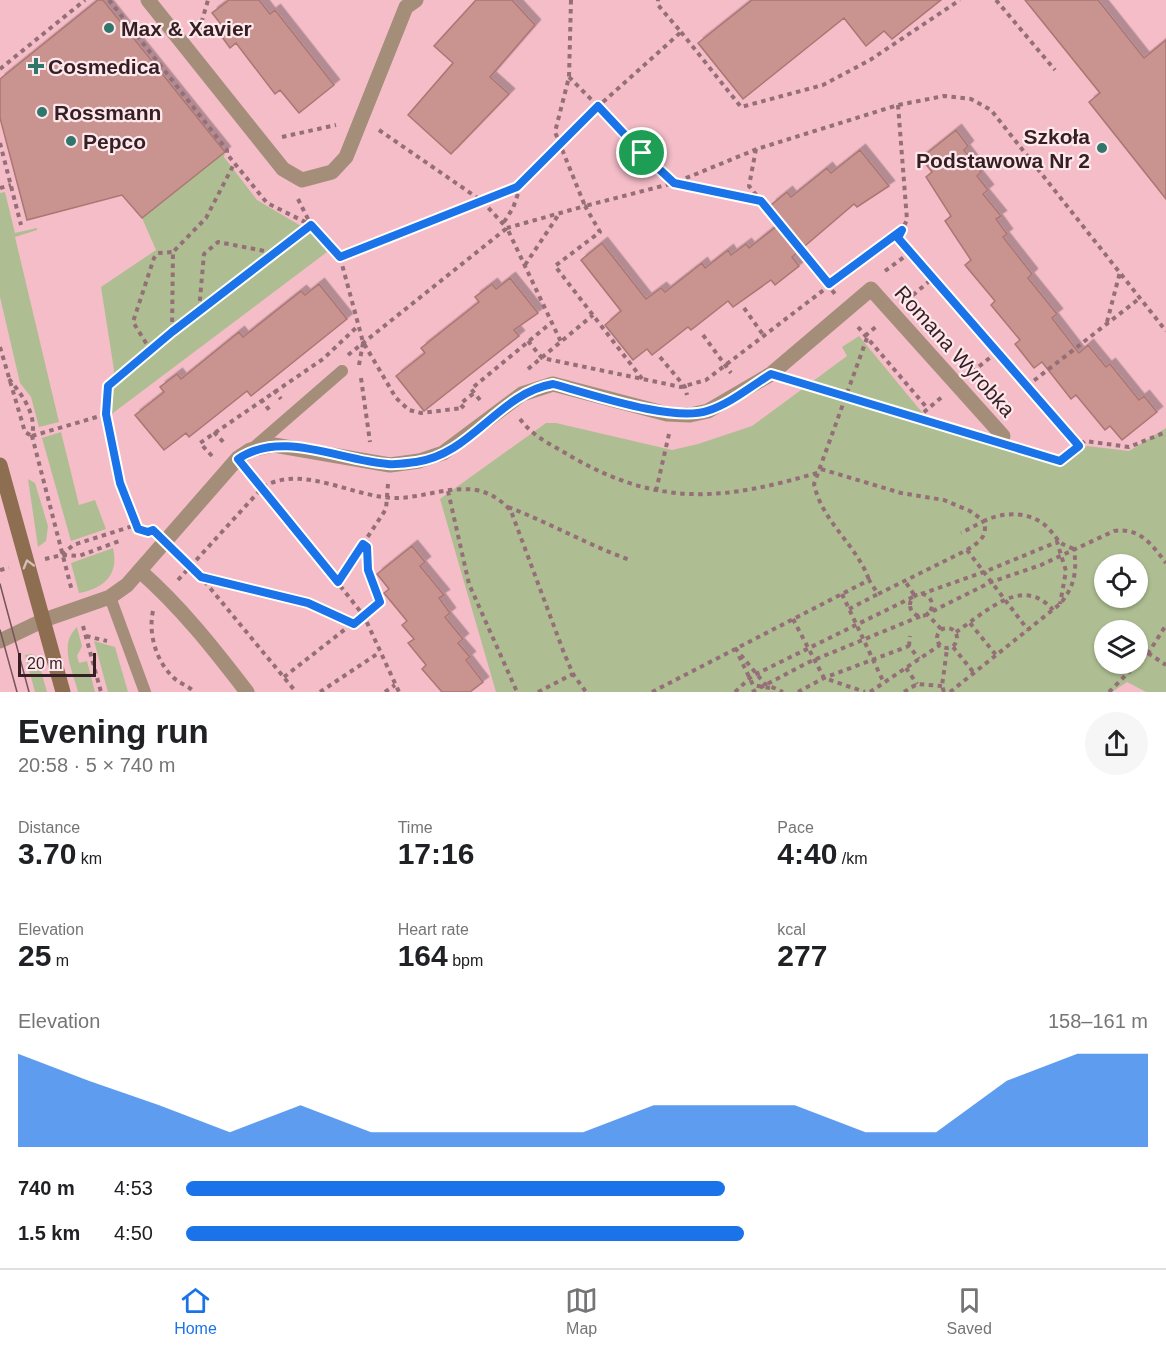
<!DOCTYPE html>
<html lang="en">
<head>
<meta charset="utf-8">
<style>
  :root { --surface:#fff; --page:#f6f6f6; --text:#202124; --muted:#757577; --line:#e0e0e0; --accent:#1a73e8 }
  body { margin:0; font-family:Helvetica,sans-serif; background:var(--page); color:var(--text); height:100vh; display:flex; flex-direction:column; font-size:22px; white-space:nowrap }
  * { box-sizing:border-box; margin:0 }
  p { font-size:20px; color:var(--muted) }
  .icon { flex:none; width:33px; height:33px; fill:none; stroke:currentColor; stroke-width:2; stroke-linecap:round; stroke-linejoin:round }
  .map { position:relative; height:692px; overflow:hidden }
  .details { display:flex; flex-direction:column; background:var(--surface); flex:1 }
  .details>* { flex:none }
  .tools { position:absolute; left:1094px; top:554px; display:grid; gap:12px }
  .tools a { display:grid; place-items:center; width:54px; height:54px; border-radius:50%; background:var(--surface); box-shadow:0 2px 4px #0004; font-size:30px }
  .scale { position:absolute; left:18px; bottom:15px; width:78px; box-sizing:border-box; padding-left:6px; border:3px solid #341f24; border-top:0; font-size:16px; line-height:21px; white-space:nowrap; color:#341f24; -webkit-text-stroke:4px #ffe8ec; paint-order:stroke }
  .pin { position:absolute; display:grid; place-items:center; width:51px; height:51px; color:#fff; margin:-26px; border:3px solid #fff; border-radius:50%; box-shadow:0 2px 6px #0007 }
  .round { display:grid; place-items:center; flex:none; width:63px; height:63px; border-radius:32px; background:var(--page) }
  .head { display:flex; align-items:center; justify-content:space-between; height:102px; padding:0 18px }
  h1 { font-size:33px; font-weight:600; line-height:45px }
  .stats { display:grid; grid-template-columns:repeat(3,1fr); gap:9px; height:102px; padding:6px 18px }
  .stats div { display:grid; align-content:center }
  .stats b { font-size:30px; font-weight:600 }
  .stats small { font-size:16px; font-weight:400 }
  .stats p { font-size:16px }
  .chart { height:168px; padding:12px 18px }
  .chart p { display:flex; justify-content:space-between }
  .chart svg { width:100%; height:108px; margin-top:6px; fill:var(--accent); opacity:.7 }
  ul { padding:0 18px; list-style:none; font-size:20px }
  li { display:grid; grid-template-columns:96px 72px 1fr; align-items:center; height:45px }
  li i { height:15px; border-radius:8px; background:var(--accent) }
  .tab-bar { display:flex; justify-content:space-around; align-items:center; height:84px; border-top:2px solid var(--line); background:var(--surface); font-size:16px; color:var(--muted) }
  .tab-bar a { display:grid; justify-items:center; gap:3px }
  .tab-bar .selected { color:var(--accent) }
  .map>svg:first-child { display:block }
  .green { fill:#aebe92; fill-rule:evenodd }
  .building { fill:#c9938f; stroke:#aa7773; stroke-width:1.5; filter:url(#shadow) }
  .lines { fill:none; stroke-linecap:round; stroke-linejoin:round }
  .path { stroke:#956f77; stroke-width:4; stroke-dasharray:4.5 4.5; stroke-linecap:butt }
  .lane { stroke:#a48e79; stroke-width:12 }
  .street { stroke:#a48e79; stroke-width:15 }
  .secondary { stroke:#8e6e50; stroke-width:15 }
  .tram { stroke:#75545b; stroke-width:1.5 }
  .oneway { stroke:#d7bdb5 }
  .route-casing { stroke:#fff; stroke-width:12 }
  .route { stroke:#1a73e8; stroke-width:8 }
  .poi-dot { fill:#2f766d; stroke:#ffe8ec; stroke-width:2 }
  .labels { text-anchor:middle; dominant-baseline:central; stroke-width:4.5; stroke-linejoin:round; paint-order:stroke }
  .poi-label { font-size:21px; font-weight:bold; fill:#341f24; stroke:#ffe8ec; text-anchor:start }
  .street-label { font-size:21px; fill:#341f24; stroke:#ffe8ec }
</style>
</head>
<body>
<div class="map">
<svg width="1166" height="692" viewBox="0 0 1166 692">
  <defs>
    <filter id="shadow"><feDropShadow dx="5.5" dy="-5.5" stdDeviation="0" flood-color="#0004"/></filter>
  </defs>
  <rect width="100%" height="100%" fill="#f4bdc8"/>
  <path class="green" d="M225,152l-1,5 33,43 54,32 16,20 -218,164 5,-46 -13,-83 55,-37 -14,-32z
    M5,192l10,41 22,-5v2l-22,7 44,185 -20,5 -8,-30 -11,-14 -20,-86v-104z
    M859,336l66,80 134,40 12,4 16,-14 42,5 37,-23v264h-20l-19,-10 -15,10h-616l-56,-193 106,-76h10l116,27 26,-6 54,-18 95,-70 -5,-9zM1104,564h33v33h-33zM1104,630h33v33h-33z
    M61,432l18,73 16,-5 11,29 -35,12 -29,-103z
    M28,479l7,4 13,43 -2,15 -8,6z
    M113,548c6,26 -8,40 -34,45l-8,-30z
    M77,627l5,19 -5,10 2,7 8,-2 8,31h-17c-5,-21 -20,-47 -1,-65z
    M94,641l21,6 13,45h-20z
    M32,654l5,3 10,35h-12l-10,-37z"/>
  <path class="building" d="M98,0h5l122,152 -83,66 -20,-23 -95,25 -27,-102v-39z
    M229,0h30l11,14 5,-4 59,75 -35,28 -19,-23 -5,4 -39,-51 -6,5 -11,-15 5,-5 -12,-15z
    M476,0h36l23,25 -45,52 19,17 -58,60 -43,-39 45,-52 -19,-17z
    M752,0h189l-49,39 -8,-8 -18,15 -22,-28 -101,81 -45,-56z
    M1025,0h73l46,58 22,-18v159l-77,-97 11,-9z
    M956,130l12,16 -4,4 17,22 -4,4 11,14 -5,4 18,22 -5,3 11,15 -4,3 29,37 -4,4 29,36 -5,4 27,35 9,-8 18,22 4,-3 29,36 5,-4 13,16 -35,28 -12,-14 -5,4 -29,-35 -5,4 -29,-37 -8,6 -19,-24 5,-4 -29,-35 4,-4 -30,-36 6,-5 -26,-39 6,-5 -25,-39 6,-5 -11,-14z
    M860,150l29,36 -32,21 -3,-3 -62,53 7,9 -24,19 -4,-5 -38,27 -5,-6 -37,29 -3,-3 -36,28 -5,-6 -14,11 -28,-35 16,-14 -40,-51 21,-17 44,56 15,-11 4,4 37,-29 3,5 23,-18 3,5 15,-11 3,4 34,-27 -12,-16 16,-13 4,5 36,-29 4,5z
    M510,278l28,35 -24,17 5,6 -95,75 -28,-35 29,-23 -4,-5 58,-46 -4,-5 17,-13 4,5z
    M319,284l28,35 -96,77 -4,-5 -58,46 -3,-4 -22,17 -29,-35 29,-23 -4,-5 17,-13 4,5 58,-47 4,5 58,-46 4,4z
    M412,546l13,16 -5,4 24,29 -5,3 11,15 -5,4 18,22 -5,4 12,14 -4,3 17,22 -13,10h-28l-20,-23 4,-4 -18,-22 6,-4 -12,-14 5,-4 -23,-28 5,-4 -12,-15z"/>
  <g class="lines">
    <path class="path" d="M109,0l118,150v4l40,49 44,22 29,32 23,85 33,56 13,12 12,3 42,-5
      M571,0l-2,77 -14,55 30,74 89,-23 87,18
      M996,0l59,70
      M199,31l9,-31
      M681,32l60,75 82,-22 47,-25 90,-60
      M0,69l85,-69
      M569,77l105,106 83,-34 141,-44 46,-9 27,3 20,11 175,221
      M603,102l78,-70 -23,-27v-5
      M898,105l9,115 -9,18 181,208
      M379,130l103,71c49,-14 81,-59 116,-95
      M282,137l54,-12
      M0,143l21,82
      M756,149l-7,37 86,108
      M0,188l11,-3
      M298,199l13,26
      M504,222l9,-14 8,-23
      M340,257l142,-56 25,27 78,-22 15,26 -45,34 88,114
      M525,265l34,-51
      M885,271l26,-19
      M906,301l27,-23
      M744,308l20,28
      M199,310l5,-56 14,-12 57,11
      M1107,322l13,-50
      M858,327l70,82
      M172,331l1,-79 33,-34 28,-54
      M703,335l28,38
      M865,336l13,-11
      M867,338l-53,146c8,38 43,61 55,96
      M528,341l14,17 139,29 25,-7 196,-150
      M0,347l25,85 7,4
      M151,351l-18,-29 21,-64 4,-5 15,-1
      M348,355l159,-127 54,114
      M660,357l25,30 2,8
      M359,365l4,-22
      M528,369l65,-54
      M972,372l25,-20
      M361,378l9,64
      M9,379c13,16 28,35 23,57l40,155
      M793,380l180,55
      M1027,386l113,-88
      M274,390l7,9
      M261,399l9,12
      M480,400l-9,-11 81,-67
      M464,408l-4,-4 14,-11
      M917,418l26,-22
      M520,419c13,18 34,27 52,38 89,51 154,43 248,15
      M214,432l12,13
      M32,436l75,-22
      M1017,448l43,13 25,-20 44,6 37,-15
      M212,456l-12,-13 123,-84 35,-33
      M821,469l80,24 43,7 26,11 14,10 -23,12
      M251,473l113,143 35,76
      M448,491l21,93 48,108
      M656,491l13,-57
      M508,507c42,16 80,38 122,53
      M147,532l-9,-3 -4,-6 -14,-40 -13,-69 1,-28 64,-54 139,-107
      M967,550l61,80
      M62,555l11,-10 63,-20
      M179,556l22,21 95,115
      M45,559l17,-4 17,1 43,-16
      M0,570l9,-2
      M201,577l107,26 46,21
      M178,580l85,-93c40,-24 92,12 135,11 26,-1 52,-12 78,-8 15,3 25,10 35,21l53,142 9,21 13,18
      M338,582l48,-73 2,-25
      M842,594l42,89
      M921,594l63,-22 73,-30 9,29 -6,33
      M910 605a11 11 0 1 1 22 0a11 11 0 1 1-22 0Z
      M849,609l29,-15
      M153,611c-5,22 3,51 21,67 6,6 14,7 20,14
      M793,619l31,59 41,14
      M970,623l26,32
      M83,626l18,66
      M937 638a10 10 0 1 1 20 0a10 10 0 1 1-20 0Z
      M941,629l-14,-15 64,-32 50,-17 73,-34c26,-4 38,14 52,32
      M956,632c29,-19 66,-58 97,-22
      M86,636l21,5
      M909,646l1,-10
      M953,647l21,26
      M735,648l30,36 18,8
      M1148,653l18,12
      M739,656l14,29 17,3
      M906,668l11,16
      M284,677l96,-75 -12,-32 -1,-23 -4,-3
      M320,692l60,-40
      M385,692l10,-7
      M538,692l35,-18
      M652,692l217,-112 9,14 89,-44c12,-8 21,-13 17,-29 20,-10 49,-10 65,8 13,14 5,12 25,20
      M735,692l17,-16 163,-80 -10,-15
      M752,692l57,-30 112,-46
      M798,692l26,-14 85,-32 10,13
      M870,692l70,-47
      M904,692l13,-8 25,2
      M944,692l-2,-6 5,-37
      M950,692l110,-88c15,-18 17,-33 14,-55
      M1109,692l40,-40 17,-27"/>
    <path class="lane" d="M251,450l91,-79
      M110,597l35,95"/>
    <path class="street" d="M148,0l135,169 19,11 30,-8 14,-15 60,-150 10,-7
      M140,571c41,36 74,78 107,121
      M0,641l44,-21 66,-23 17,-12 111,-127 12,-8 24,-5 116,20 29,-4 24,-8 79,-59 31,-10 114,30 23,1 18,-4 63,-37 100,-85 132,147"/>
    <path class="secondary" d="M0,465l63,227"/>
    <path class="tram" d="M0,584l29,108
      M0,630l17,62"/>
  </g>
  <defs><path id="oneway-chevron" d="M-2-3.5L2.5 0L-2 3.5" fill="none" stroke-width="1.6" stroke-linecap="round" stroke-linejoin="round" transform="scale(1.5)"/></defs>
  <use class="oneway" href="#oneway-chevron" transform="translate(28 564) rotate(-106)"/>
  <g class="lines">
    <defs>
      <path id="route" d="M598,106l44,47 32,30 87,18 68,83 73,-54 -4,8 181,208 -19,15 -289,-87c-20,12 -41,30 -64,37 -35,11 -116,-17 -154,-27 -54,9 -82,71 -137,78 -9,1 -19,3 -28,2 -48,-3 -106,-35 -150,-5l100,123 25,-38 4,3 1,23 12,32 -26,22 -46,-21 -107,-26 -48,-47 -5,2 -10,-3 -18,-46 -14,-69 2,-28 64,-54 139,-107 29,32 177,-70z"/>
    </defs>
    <use href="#route" class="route-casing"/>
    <use href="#route" class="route"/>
  </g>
  <g class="poi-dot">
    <circle cx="109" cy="28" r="6"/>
    <path d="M33 57h6v6h6v6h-6v6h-6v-6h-6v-6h6z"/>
    <circle cx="42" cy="112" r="6"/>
    <circle cx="71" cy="141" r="6"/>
    <circle cx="1102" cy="148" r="6"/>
  </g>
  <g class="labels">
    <g class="poi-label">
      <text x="121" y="28">Max &amp; Xavier</text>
      <text x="48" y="66">Cosmedica</text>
      <text x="54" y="112">Rossmann</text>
      <text x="1090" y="136" text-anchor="end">Szkoła<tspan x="1090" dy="24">Podstawowa Nr 2</tspan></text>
      <text x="83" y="141">Pepco</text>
    </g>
    <g class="street-label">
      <text transform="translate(955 351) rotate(48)">Romana Wyrobka</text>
    </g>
  </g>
</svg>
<div class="tools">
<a><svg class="icon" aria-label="locate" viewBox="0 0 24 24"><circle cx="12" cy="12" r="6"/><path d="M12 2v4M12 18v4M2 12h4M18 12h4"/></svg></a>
<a><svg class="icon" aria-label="layers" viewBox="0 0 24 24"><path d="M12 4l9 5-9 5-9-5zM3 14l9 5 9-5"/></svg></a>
</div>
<div class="scale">20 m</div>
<div class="pin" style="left:642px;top:153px;background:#1e9e55"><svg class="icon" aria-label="arrive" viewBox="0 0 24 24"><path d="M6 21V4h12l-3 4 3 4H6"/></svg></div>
</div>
<section class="details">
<div class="head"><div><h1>Evening run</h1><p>20:58 · 5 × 740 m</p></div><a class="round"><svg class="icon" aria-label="share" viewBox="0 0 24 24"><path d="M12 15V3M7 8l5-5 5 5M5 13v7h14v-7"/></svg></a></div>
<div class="stats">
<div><p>Distance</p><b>3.70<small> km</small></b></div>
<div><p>Time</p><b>17:16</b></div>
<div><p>Pace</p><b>4:40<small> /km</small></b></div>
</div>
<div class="stats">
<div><p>Elevation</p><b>25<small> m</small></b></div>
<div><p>Heart rate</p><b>164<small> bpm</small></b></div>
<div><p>kcal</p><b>277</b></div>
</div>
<div class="chart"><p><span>Elevation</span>158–161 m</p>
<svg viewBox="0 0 160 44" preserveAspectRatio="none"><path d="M0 44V6L10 17L20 27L30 38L40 27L50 38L60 38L70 38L80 38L90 27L100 27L110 27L120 38L130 38L140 17L150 6L160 6V44z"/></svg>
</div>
<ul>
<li><b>740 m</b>4:53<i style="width:56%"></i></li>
<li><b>1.5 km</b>4:50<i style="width:58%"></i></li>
</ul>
</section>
<nav class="tab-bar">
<a class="selected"><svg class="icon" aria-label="home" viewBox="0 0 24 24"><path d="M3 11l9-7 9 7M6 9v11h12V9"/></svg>Home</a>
<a><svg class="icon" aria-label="map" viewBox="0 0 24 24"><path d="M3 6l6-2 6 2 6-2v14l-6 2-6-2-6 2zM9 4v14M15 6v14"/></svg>Map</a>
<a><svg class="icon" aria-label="saved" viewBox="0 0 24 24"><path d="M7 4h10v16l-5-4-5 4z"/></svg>Saved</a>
</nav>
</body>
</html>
